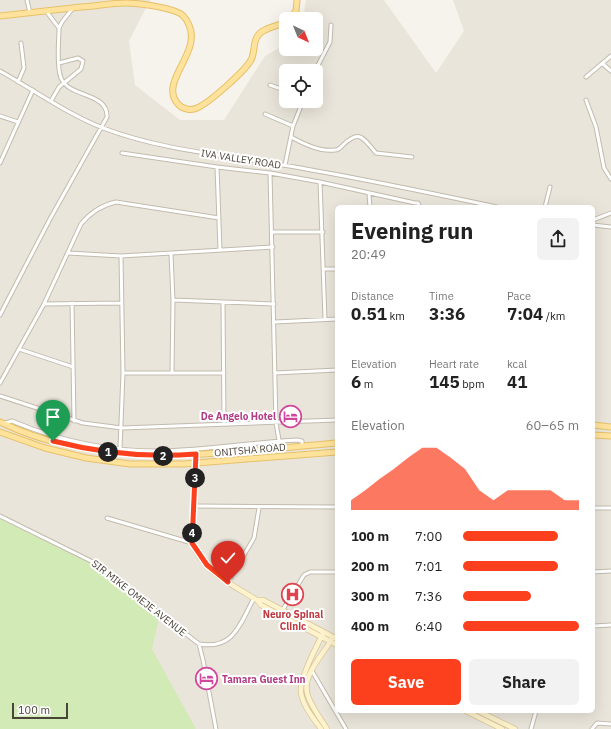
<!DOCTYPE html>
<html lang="en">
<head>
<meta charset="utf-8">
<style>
  :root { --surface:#fff; --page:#f2f2f2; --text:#222; --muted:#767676; --accent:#fc3f1d }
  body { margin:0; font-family:"IBM Plex Sans",sans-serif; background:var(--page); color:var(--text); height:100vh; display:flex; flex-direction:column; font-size:15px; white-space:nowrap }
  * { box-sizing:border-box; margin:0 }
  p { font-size:13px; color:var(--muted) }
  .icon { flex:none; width:22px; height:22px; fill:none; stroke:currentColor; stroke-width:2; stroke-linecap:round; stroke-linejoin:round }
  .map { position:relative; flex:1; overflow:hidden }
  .panel { position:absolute; left:335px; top:205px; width:260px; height:508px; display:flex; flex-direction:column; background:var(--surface); border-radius:6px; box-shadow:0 4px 16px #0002 }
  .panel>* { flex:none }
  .needle { width:26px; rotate:137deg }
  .fabs { position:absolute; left:279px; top:12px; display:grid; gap:8px }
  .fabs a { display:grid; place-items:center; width:44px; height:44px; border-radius:6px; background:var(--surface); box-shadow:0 4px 16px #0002; font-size:20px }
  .scale { position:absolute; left:12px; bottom:10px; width:56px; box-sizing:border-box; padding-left:4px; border:2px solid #4b4439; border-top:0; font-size:11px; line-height:14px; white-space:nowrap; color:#4b4439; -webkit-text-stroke:3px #fff; paint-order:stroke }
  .pin { position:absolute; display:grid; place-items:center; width:34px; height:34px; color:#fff; margin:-41px -17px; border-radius:50% 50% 50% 0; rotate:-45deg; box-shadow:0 0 4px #0007 }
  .pin .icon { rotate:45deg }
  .km { position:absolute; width:20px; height:20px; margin:-10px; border-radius:50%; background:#222; color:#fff; font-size:11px; line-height:20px; text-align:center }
  .round { display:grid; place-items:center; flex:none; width:42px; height:42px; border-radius:6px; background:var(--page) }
  .headline { display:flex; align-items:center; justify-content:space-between; height:68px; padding:0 16px }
  h1 { font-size:22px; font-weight:700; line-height:30px }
  .stats { display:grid; grid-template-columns:repeat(3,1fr); gap:6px; height:68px; padding:4px 16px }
  .stats div { display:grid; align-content:center }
  .stats b { font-size:17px; font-weight:700 }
  .stats small { font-size:11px; font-weight:400 }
  .stats p { font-size:11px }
  .chart { height:112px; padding:8px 16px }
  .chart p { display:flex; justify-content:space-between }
  .chart svg { width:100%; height:72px; margin-top:4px; fill:var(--accent); opacity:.7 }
  .cta { display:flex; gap:8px; margin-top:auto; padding:8px 16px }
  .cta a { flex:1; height:46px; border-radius:6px; background:var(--accent); color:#fff; font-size:16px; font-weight:700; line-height:46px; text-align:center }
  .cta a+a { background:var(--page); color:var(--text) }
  ul { padding:0 16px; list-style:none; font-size:13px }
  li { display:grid; grid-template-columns:64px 48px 1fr; align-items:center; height:30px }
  li i { height:10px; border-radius:5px; background:var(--accent) }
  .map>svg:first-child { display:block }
  .residential { fill:#eae5da; fill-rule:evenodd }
  .green { fill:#d2eab5 }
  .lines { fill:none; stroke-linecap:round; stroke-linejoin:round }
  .minor-casing { stroke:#c2bbae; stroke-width:5 }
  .secondary-casing { stroke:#d6c79b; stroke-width:6 }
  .primary-casing { stroke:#e6c16a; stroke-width:7 }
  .minor { stroke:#fff; stroke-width:3 }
  .secondary { stroke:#fff3cd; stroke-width:4.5 }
  .primary { stroke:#ffe39c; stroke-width:5 }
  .route-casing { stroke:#fff; stroke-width:8 }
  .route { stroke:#fc3f1d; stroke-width:5 }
  .labels { text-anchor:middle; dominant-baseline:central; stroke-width:4; stroke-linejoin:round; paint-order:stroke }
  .street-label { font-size:10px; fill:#4b4439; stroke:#fff }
  .hotel-label { font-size:10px; font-weight:bold; fill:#b23c85; stroke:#fff; text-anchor:end }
  .health-label { font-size:10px; font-weight:bold; fill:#be3a42; stroke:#fff }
</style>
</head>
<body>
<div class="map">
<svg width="611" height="729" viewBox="0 0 611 729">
  <rect width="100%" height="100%" fill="#f6f3ec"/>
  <path class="residential" d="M0,0h150l-21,41 6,44 45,35h44l41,-64 21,-12v5h30v-30h-13l3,-19h78l52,73 28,-42 -11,-31h158v729h-611zM286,71h30v30h-30zM337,207h256v504h-256z"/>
  <path class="green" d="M0,516l87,42 73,56 -8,35 44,80h-196z"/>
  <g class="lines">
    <defs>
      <path id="minor" d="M27,0l3,13
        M46,11l13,17
        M603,64l8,7
        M0,71c34,19 67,43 103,57 58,22 120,27 180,37 72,12 143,27 214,42
        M315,71l15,-29 1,-17
        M586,77l25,-21
        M18,82l6,-14 -3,-25
        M270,85l16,6
        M586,100l10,27 8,41 7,11
        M51,101l8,-14 22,-18 2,-8 -5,-3 -19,5
        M265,114l28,12
        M0,116l18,6
        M291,137c13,7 29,15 44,13 4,0 5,-2 8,-5 17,-16 20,-7 33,8l36,4
        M122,153l95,14 53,6 50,9 95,21h3l2,4
        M0,163l33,-73
        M285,165l8,-39 10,-25
        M217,167l3,83
        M270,173l6,250 3,17
        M320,182l5,137
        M369,194l1,13
        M545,207l5,-20
        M593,220l18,-7
        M593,225l18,2
        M272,232h51
        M68,253l53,3 152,-9
        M171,254l2,46 -1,73
        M324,269h13
        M173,300l101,4
        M223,302l1,122
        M72,303l2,118
        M44,304l77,-1
        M0,315l50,-96 57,-102c1,-25 -38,-19 -46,-39 -5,-12 -2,-37 -2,-50l3,-6 11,-14
        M275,322l62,-3
        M19,349l54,18
        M123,373h101
        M275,373l62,-3
        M0,383l44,-79 37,-80c10,-12 21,-19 35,-22l103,16
        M0,396l83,27 39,5 215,-8
        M5,423l7,-2c48,20 100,31 152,30 44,-1 89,-9 133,-11l5,1v5
        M120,448l3,-75 -2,-117
        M194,506l143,1
        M593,508h18
        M0,516l93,46 106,82 4,16 13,69
        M107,518l85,25
        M593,572l18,-1
        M228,582l26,-44 5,-30
        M282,611l22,-36 6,-3h27
        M593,626l18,-1
        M199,644c35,6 41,-20 55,-46
        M312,671l34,58
        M531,729l5,-18
        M592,729l5,-6 14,1"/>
      <path id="secondary" d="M195,454l-3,89c10,28 42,43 65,57l4,5 76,40
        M257,600h6l74,39
        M466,711l36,18
        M478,711l37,18
        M321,729c-7,-10 -18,-23 -20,-36 -2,-14 16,-48 23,-61
        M327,729c-6,-10 -15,-21 -19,-33 -8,-20 17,-43 25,-59"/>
      <path id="primary" d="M0,16c27,-3 54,-6 81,-9 15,-1 30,-4 45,-4 13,0 39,4 51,9 6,2 10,8 12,13 13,28 -31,57 -11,79 4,5 13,7 19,4 12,-5 48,-37 54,-48 4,-7 2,-17 6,-23 4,-9 21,-11 29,-15
        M290,19l6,-8 1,-11
        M0,422c106,51 225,30 337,21
        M593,425l18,2
        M0,432l45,16 41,10 44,6h54l153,-12
        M593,435l18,1"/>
    </defs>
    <use href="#minor" class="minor-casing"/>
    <use href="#secondary" class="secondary-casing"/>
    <use href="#primary" class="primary-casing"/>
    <use href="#minor" class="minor"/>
    <use href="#secondary" class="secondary"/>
    <use href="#primary" class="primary"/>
  </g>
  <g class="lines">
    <defs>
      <path id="route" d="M53,441c47,12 94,17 143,13l-4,89 15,22 21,17"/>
    </defs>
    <use href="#route" class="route-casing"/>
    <use href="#route" class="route"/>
  </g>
  <defs>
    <symbol id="hotel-ring" viewBox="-11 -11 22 22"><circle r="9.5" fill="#fff" stroke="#d1479c" stroke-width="1.5"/><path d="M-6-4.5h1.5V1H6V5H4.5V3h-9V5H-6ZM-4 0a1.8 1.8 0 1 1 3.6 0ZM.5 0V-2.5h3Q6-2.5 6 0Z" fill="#d1479c"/></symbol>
    <symbol id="hospital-ring" viewBox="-11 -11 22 22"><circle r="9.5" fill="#fff" stroke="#e0444e" stroke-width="1.5"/><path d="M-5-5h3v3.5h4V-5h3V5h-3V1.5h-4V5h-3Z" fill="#e0444e"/></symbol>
  </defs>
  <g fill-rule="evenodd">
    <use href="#hotel-ring" x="278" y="404" width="25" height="25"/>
    <use href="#hospital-ring" x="280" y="582" width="25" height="25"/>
    <use href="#hotel-ring" x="194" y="666" width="25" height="25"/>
  </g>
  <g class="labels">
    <g class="street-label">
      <text transform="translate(241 159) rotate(9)">IVA VALLEY ROAD</text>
      <text transform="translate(250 450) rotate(-5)">ONITSHA ROAD</text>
      <text transform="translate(139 598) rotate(38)">SIR MIKE OMEJE AVENUE</text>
    </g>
    <g class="hotel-label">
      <text x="276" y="416">De Angelo Hotel</text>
      <text x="222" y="679" text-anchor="start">Tamara Guest Inn</text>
    </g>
    <g class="health-label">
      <text x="293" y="614">Neuro Spinal<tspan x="293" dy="12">Clinic</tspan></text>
    </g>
  </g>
</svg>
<div class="fabs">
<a><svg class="needle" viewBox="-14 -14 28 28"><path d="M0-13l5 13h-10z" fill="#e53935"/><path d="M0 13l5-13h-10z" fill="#767676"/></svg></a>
<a><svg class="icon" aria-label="locate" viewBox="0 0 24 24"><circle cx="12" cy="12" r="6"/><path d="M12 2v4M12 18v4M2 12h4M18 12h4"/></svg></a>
</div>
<div class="scale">100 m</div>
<div class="pin" style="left:53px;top:441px;background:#1e9e55"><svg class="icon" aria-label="arrive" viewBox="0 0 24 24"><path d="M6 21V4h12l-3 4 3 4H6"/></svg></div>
<div class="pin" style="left:228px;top:582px;background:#d93025"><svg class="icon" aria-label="check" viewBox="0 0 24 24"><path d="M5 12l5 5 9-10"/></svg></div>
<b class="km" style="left:108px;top:452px">1</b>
<b class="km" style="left:163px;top:456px">2</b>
<b class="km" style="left:195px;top:478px">3</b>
<b class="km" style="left:192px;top:533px">4</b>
<section class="panel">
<div class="headline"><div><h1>Evening run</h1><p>20:49</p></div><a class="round"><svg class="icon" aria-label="share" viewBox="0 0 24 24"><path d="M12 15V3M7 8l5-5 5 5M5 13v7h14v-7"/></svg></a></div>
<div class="stats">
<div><p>Distance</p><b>0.51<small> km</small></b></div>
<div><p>Time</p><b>3:36</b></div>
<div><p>Pace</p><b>7:04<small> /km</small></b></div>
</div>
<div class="stats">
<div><p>Elevation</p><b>6<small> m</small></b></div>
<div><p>Heart rate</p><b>145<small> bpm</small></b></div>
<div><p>kcal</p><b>41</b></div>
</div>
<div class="chart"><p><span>Elevation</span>60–65 m</p>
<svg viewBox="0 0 160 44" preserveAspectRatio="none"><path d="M0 44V38L10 32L20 25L30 19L40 12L50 6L60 6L70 12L80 19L90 32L100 38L110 32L120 32L130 32L140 32L150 38L160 38V44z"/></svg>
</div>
<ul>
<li><b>100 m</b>7:00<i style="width:82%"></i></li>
<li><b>200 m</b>7:01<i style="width:82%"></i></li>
<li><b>300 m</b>7:36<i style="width:59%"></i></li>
<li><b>400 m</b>6:40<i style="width:100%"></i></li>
</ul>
<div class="cta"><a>Save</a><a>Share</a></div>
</section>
</div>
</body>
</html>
